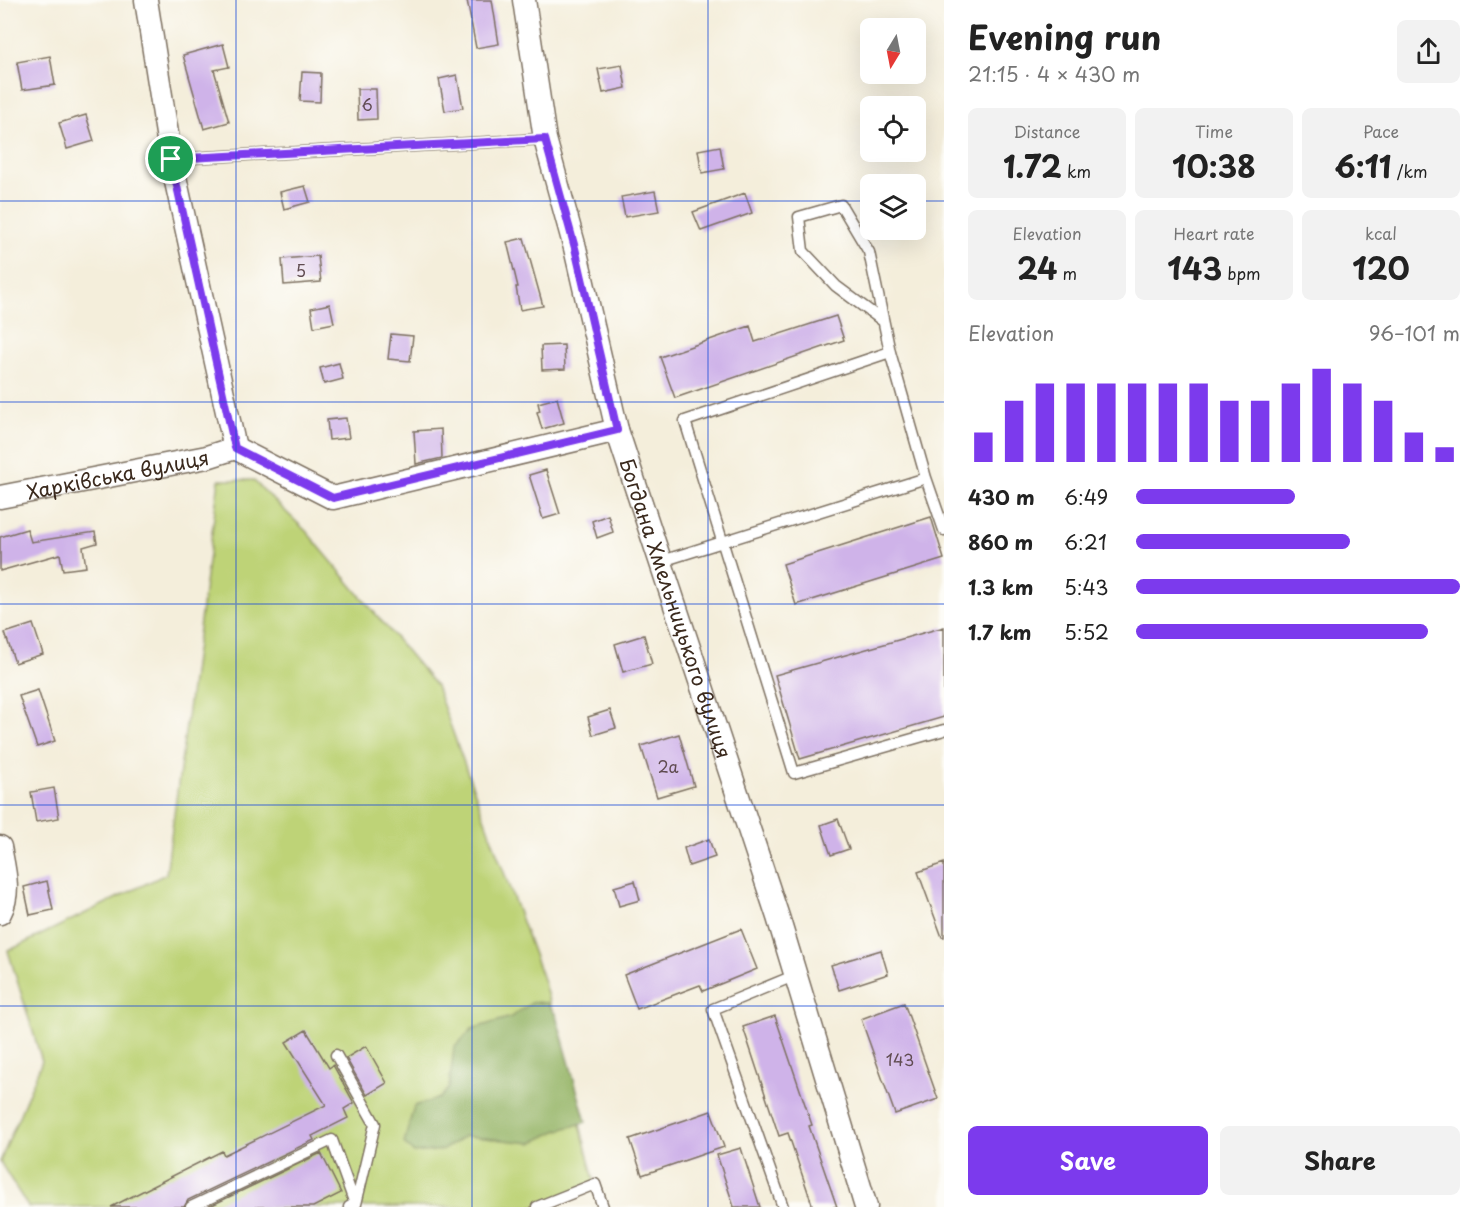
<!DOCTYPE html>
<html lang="en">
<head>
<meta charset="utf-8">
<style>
  :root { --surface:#fff; --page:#f2f2f2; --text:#222; --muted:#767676; --accent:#7c3aed }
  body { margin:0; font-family:"Playpen Sans",sans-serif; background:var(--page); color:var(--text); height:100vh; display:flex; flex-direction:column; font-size:22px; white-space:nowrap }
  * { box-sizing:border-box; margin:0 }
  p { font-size:20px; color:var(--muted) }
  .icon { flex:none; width:33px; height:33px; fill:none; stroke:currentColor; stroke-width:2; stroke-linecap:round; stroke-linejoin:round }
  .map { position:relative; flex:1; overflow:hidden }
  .sheet { display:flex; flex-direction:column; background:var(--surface); width:540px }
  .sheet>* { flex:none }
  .needle { width:39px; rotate:190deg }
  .tools { position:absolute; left:860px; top:18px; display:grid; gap:12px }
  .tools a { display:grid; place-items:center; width:66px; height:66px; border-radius:9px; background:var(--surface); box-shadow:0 6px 24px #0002; font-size:30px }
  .pin { position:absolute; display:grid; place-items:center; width:51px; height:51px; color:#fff; margin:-26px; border:3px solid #fff; border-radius:50%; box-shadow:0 2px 6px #0007 }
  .round { display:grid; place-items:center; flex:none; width:63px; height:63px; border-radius:9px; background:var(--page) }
  .headline { display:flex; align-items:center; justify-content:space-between; height:102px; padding:0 24px }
  h1 { font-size:33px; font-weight:700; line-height:45px }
  .figures { display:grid; grid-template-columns:repeat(3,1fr); gap:9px; height:102px; padding:6px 24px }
  .figures div { display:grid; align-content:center; border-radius:9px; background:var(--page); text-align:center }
  .figures b { font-size:30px; font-weight:700 }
  .figures small { font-size:16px; font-weight:400 }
  .figures p { font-size:16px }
  .chart { height:168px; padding:12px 24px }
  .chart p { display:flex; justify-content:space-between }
  .chart svg { width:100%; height:108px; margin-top:6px; stroke:var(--accent); stroke-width:6 }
  .action { display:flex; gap:12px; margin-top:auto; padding:12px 24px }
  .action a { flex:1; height:69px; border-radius:9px; background:var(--accent); color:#fff; font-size:24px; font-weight:700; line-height:69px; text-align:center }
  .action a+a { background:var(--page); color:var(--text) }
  ul { padding:0 24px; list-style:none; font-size:20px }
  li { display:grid; grid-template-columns:96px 72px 1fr; align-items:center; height:45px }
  li i { height:15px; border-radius:8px; background:var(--accent) }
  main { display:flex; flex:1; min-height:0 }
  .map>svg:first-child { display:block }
  .green { fill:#bed377; stroke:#7c7e4a; stroke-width:1.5 }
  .forest { fill:#96b568; stroke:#687043; stroke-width:1.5 }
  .building { fill:#cfb3e9 }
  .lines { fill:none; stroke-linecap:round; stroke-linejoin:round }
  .service-casing { stroke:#7c6f60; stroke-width:13 }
  .minor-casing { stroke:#7c6f60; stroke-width:25 }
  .service { stroke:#fff; stroke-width:10 }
  .minor { stroke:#fff; stroke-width:22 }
  .route-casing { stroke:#fff; stroke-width:12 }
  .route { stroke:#7c3aed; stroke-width:8 }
  .grid { fill:none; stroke:#1d4ed8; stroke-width:1.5; stroke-opacity:0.55 }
  .labels { text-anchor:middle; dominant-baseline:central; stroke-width:5; stroke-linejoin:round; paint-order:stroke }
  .number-label { font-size:16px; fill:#604c51 }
  .street-label { font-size:20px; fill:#3b2a1e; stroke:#fdfcf7 }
</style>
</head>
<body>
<main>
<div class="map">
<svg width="944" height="1207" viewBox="0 0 944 1207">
  <rect width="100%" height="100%" fill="#fdfcf7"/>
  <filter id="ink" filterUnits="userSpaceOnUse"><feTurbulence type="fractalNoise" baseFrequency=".0167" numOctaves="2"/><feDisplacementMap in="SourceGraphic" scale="12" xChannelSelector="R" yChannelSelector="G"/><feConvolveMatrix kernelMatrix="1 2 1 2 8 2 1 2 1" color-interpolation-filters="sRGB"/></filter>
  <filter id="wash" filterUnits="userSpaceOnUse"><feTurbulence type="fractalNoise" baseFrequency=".008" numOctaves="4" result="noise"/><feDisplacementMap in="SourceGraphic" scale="24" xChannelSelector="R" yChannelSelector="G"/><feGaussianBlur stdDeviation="1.35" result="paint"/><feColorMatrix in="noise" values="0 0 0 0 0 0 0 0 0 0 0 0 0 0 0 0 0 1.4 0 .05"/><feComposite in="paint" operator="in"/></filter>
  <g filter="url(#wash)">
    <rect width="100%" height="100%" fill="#f4eedb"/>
    <path class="green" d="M219,480h34l53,51 130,155 108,296 51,202 -58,23h-509l-28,-45 42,-101 -34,-110 158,-77z"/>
    <path class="forest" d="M533,1002l14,1 9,12 30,107 -30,9 -24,12 -67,-7 -22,14 -29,3 -10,-10 10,-37 26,-8 9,-10 5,-40 18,-19 39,-12z"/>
    <g id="blocks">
      <path class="building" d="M467,0h25l7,44 -23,4z
        M223,44l6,23 -15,3 15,52 -25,7 -21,-74z
        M50,56l5,29 -33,5 -5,-28z
        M622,65l4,23 -23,5 -5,-24z
        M302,72l19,1 -1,29 -20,-1z
        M457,75l6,33 -18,3 -6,-32z
        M357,89h19l1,30 -19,1z
        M86,115l8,26 -27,8 -8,-26z
        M720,146l4,23 -22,4 -4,-23z
        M305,186l5,16 -26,7 -4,-17z
        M655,191l4,20 -34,6 -4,-20z
        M745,193l7,20 -51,18 -8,-19z
        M524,238l19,68 -23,4 -4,-23h2l-11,-45z
        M318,256l3,26 -37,3 -2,-26z
        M330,304l4,19 -20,4 -3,-19z
        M836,316l8,24 -169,58 -15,-41 90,-31 5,16z
        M391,334l22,2 -3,25 -22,-2z
        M564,345l1,24 -23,1 -1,-24z
        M339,363l4,16 -19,5 -4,-16z
        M557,398l7,25 -22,6 -5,-17 3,-1 -2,-8z
        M346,418l3,20 -20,2 -2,-20z
        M441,429l1,29 -26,6 -2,-33z
        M546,470l14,44 -17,5 -14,-44z
        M608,515l5,17 -16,6 -5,-17z
        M931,517l13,42 -148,46 -13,-41z
        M27,529l4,13 64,-10 2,11 -14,4 3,20 -23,3 -3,-16 -60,17v-34z
        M33,624l10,30 -28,9 -10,-30z
        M944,627v90l-144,42 -25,-84z
        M644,635l8,29 -29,8 -8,-28z
        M38,690l17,51 -18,6 -18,-51z
        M610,710l6,18 -23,7 -5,-18z
        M679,734l15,52 -37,11 -16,-51z
        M54,788l5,30 -23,4 -5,-30z
        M838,819l11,30 -18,6 -10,-30z
        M709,839l6,18 -26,9 -5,-18z
        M944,863v74h-2l-24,-65z
        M47,881l6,29 -23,5 -6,-28z
        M635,881l5,19 -21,6 -5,-19z
        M741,929l16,40 -54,22 -3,-6 -63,24 -13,-34z
        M881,950l7,24 -49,16 -8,-25z
        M904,1003l34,96 -43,15 -34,-95z
        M775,1016l37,109 -3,1 28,81h-24l-25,-74 -9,3 -36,-109z
        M306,1030l23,38 4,-3 21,38 -10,6 4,9 -36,18 2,4 -126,60 -4,7h-73l111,-56 2,4 102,-50 -40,-63z
        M366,1046l21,37 -20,12 -21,-37z
        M711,1111l13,36 -82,28 -12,-36z
        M741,1148l19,59h-26l-17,-52z
        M321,1153l20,40 -28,14h-105z"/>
    </g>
  </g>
  <g filter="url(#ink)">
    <use href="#blocks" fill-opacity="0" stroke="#7c6f60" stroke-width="1.5"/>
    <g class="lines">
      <defs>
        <path id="service" d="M171,159l374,-20
          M883,321l-47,-35 -33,-35 -4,-34 42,-12 28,47 21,100
          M926,478l-36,-126 -205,69 109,352 150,-43
          M662,561l264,-83 18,52
          M336,1055l39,69 -19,80
          M191,1207l141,-67 23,64 -6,3
          M537,1207l58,-23 8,23
          M783,1207l-70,-198 83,-34"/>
        <g id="minor">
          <path d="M146,0l25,159 64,289"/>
          <path id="s1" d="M524,0l21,139 30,109 42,182 161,487 88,290"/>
          <path d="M235,448l98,50 284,-68"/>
          <path id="s2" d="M0,497l207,-40 28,-9"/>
          <path d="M0,847c4,22 11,45 0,66"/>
        </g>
      </defs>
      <use href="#service" class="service-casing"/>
      <use href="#minor" class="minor-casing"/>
      <use href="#service" class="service"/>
      <use href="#minor" class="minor"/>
    </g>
  </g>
  <g class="lines" filter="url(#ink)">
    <defs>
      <path id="route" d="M545,139l30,109 42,182 -284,68 -98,-50 -64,-289z"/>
    </defs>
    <use href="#route" class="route-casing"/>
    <use href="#route" class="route"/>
  </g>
  <path class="grid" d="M236,0v1207M472,0v1207M708,0v1207M0,201h870M915,201h29M0,402h944M0,604h944M0,805h944M0,1006h944"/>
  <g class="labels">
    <g class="number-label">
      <text x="367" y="104">6</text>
      <text x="301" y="270">5</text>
      <text x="668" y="766">2а</text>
      <text x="900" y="1059">143</text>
    </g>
    <g class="street-label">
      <text stroke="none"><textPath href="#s2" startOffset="120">Харківська вулиця</textPath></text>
      <text stroke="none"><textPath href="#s1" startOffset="628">Богдана Хмельницького вулиця</textPath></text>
    </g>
  </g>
</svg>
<div class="tools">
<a><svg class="needle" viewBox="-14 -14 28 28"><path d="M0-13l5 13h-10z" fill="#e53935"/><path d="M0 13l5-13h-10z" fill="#767676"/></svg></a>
<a><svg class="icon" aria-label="locate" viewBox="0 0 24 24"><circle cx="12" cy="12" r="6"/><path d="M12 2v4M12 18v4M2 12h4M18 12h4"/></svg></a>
<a><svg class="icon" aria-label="layers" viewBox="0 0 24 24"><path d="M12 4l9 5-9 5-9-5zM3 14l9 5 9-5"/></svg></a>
</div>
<div class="pin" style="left:171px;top:159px;background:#1e9e55"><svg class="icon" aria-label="arrive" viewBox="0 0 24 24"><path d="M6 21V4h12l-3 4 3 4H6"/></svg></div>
</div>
<section class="sheet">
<div class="headline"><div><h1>Evening run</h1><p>21:15 · 4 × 430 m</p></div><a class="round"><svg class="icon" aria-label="share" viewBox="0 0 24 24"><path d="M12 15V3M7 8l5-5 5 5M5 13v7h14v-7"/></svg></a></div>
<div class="figures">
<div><p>Distance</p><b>1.72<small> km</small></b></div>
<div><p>Time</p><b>10:38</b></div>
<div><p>Pace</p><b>6:11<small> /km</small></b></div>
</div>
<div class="figures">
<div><p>Elevation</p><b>24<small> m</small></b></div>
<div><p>Heart rate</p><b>143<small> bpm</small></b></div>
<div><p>kcal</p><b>120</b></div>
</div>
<div class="chart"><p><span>Elevation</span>96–101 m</p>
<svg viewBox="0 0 160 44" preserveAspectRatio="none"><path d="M5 44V32M15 44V19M25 44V12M35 44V12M45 44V12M55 44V12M65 44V12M75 44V12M85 44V19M95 44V19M105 44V12M115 44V6M125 44V12M135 44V19M145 44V32M155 44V38"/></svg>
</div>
<ul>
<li><b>430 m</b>6:49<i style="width:49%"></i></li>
<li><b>860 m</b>6:21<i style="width:66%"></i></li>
<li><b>1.3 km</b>5:43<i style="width:100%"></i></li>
<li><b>1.7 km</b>5:52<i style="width:90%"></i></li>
</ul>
<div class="action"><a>Save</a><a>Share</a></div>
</section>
</main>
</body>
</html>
